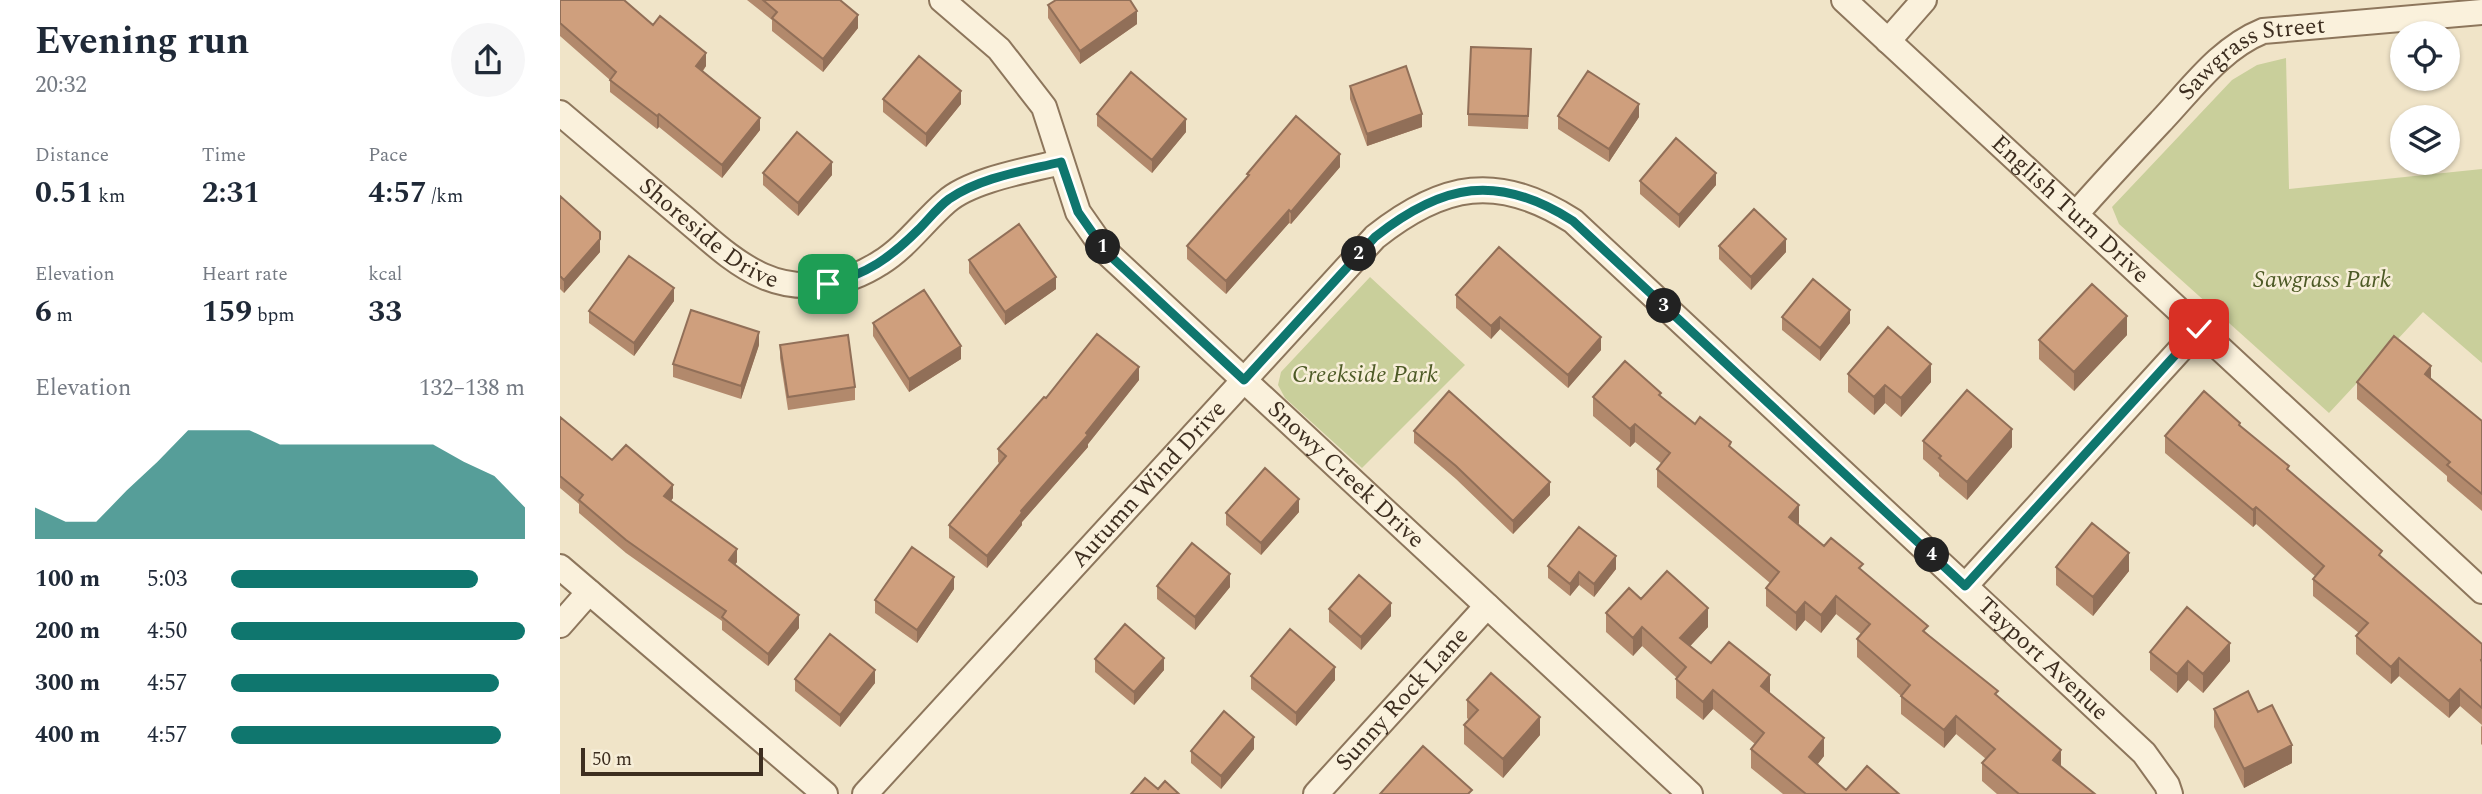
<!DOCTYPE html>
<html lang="en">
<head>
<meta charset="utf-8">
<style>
  :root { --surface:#fff; --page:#f6f6f7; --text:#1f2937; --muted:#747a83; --accent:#0f766e }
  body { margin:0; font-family:Spectral,serif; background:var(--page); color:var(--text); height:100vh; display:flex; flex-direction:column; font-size:26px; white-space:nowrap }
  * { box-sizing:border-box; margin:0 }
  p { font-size:23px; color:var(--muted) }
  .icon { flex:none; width:38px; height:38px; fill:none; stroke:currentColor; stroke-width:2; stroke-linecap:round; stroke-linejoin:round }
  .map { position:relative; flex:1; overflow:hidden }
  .side { display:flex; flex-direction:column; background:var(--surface); width:560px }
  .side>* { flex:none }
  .fabs { position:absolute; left:1830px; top:21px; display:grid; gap:14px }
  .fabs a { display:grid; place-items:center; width:70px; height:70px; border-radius:50%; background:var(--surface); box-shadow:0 2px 5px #0004; font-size:35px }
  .scale { position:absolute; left:21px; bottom:18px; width:182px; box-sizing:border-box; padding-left:7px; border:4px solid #3d2e20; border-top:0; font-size:19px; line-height:24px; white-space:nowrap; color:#3d2e20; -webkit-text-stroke:5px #f7eed8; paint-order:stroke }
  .pin { position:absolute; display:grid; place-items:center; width:60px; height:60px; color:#fff; margin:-30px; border-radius:14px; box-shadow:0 4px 10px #0006 }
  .km { position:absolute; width:35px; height:35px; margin:-18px; border-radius:50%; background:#222; color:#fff; font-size:19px; line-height:35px; text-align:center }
  .round { display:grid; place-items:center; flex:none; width:74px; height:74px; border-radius:37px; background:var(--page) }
  .overview { display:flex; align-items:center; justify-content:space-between; height:119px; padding:0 35px }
  h1 { font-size:38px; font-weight:700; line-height:52px }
  .stats { display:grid; grid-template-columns:repeat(3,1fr); gap:10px; height:119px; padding:7px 35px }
  .stats div { display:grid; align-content:center }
  .stats b { font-size:30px; font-weight:700 }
  .stats small { font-size:19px; font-weight:400 }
  .stats p { font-size:19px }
  .chart { height:196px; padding:14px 35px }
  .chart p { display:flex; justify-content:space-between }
  .chart svg { width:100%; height:126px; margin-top:7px; fill:var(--accent); opacity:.7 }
  ul { padding:0 35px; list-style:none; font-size:23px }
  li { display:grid; grid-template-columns:112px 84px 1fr; align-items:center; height:52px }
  li i { height:18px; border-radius:9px; background:var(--accent) }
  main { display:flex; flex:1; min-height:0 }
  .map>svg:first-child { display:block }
  .green { fill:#c9cf9b }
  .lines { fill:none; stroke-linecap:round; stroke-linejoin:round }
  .minor-casing { stroke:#8d765c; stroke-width:28 }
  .minor { stroke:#faf1dc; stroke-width:24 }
  .wall { fill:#b2896c }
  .shaded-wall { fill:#916f58 }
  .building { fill:#cf9f7d; stroke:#916f58; stroke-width:2 }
  .route-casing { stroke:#fff; stroke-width:14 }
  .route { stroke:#0f766e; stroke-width:9 }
  .labels { text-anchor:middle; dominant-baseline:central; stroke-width:5; stroke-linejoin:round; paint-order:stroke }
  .street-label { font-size:24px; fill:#3d2e20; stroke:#f7eed8 }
  .park-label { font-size:24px; font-style:italic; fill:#4d5a26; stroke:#f7eed8 }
</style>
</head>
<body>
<main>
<section class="side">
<div class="overview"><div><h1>Evening run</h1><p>20:32</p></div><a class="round"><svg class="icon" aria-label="share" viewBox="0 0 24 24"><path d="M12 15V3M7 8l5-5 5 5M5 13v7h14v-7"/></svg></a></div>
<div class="stats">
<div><p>Distance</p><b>0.51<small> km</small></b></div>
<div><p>Time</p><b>2:31</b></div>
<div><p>Pace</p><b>4:57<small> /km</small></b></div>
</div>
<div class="stats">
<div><p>Elevation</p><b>6<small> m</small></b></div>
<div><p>Heart rate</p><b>159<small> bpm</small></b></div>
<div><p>kcal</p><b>33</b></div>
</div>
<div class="chart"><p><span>Elevation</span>132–138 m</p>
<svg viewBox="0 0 160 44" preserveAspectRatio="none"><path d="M0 44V33L10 38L20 38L30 27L40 17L50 6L60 6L70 6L80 11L90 11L100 11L110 11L120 11L130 11L140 17L150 22L160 33V44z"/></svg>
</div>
<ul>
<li><b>100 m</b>5:03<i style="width:84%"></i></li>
<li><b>200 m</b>4:50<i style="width:100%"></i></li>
<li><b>300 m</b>4:57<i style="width:91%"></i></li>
<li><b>400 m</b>4:57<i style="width:92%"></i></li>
</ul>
</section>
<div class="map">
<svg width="1922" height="794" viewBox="0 0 1922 794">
  <rect width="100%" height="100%" fill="#f0e4c8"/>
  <path class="green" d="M1726,58l3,131 193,-20v194l-59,-51 -94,101 -210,-189 -7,-17 120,-127 25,-15z
    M810,277l95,88 -103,103 -77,-70 -7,-13 3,-13z"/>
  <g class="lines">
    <defs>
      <g id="minor">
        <path id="s1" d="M382,0l57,49 45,58 34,105 28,40 584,542"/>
        <path id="s2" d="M1284,0l638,591"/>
        <path d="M1328,41l36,-41"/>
        <path id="s3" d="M0,113c39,33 79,67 118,100 27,22 53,49 85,63 38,17 83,9 117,-13 26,-16 43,-41 66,-61 24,-22 83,-32 115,-40"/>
        <path id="s4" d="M1516,214c28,-32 58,-64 87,-95 30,-32 58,-71 100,-88l219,-19"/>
        <path d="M0,567l265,227"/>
        <path d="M1405,586l234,-257"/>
        <path d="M0,625l29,-33"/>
        <path id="s5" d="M305,794l510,-557c68,-54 123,-64 198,-16l571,532 23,32 3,9"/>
        <path id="s6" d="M756,794l171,-188"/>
      </g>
    </defs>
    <use href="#minor" class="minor-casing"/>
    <use href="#minor" class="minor"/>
  </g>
  <path class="wall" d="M0,0l146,66 -3,5 57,59 -38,48 -63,-51 -2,2 -47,-37v-12l-50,-44z
    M187,0h93l18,28 -35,44 -51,-41v-11z
    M488,5l89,19 -57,40 -32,-46z
    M971,62l-3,67 -60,-3v-12z
    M790,86l72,41 -55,19 -17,-47z
    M323,99l78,5 -35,43 -43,-35z
    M537,114l89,18 -34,41 -55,-47z
    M998,116l81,1 -30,45 -51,-33z
    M780,167l-49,57 -2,-1 -63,71 -39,-35v-13l60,-69v-3z
    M203,173l69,2 -34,41 -35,-31z
    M1080,181l76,4 -37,43 -39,-34z
    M0,196l40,56 -36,41 -4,-4z
    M1159,246l67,6 -35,38 -32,-31z
    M409,260l87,29 -51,36 -36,-52z
    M896,295l145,55 -33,38 -68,-59 -9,10 -35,-31z
    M114,301l-40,55 -45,-33v-12z
    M1222,317l68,6 -30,38 -38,-31z
    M313,323l88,36 -52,33 -36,-56z
    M1567,335l-53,56 -35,-32v-19z
    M199,345l-18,54 -68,-22v-13z
    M220,345l75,42v13l-67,10 -8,-52z
    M1288,374l83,8 -30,35 -16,-14 -11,12 -26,-23z
    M1871,379l51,42v90l-35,-30v-5l-90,-77v-17z
    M579,380l-51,64v3l-66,75v3l-35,43 -38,-30v-13l51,-61 -2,-2v-13l48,-51z
    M1101,396l34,28 36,24 68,75 -1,2 26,21 39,25 65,63 70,63 63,70 34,27h-98l-15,-13v-18l4,-4 -30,-25 -12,14 -43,-34v-18l-44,-39v-18l4,-5 -25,-20 -15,19 -16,-13 -9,11 -30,-25v-18l4,-5 -113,-96v-18l5,-5 -27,-22 -5,5 -37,-31v-19z
    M0,417l52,43 61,38 -2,3 66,61 -2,2 64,64 -31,38 -46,-36v-9l-96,-68 -47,-40v-9l-19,-16z
    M1680,426l142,132 100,86v81l-22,-19 -11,12 -50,-42 -8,8 -35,-30v-18l3,-3 -46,-37v-17l2,-3 -59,-52 -3,3 -88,-74v-17z
    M854,431l136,64 -37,39 -57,-55 -42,-36z
    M1363,441l89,6 -45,53 -28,-24v-3l-16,-14z
    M739,512l-38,43 -35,-30v-12z
    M988,566l68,3 -22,28 -15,-12 -9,11 -22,-18z
    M1496,567l73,4 -36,45 -37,-31z
    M597,586l73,1 -35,43 -38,-31z
    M394,589l-37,54 -42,-30v-13z
    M1081,599l67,28 -18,19 21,17 59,30 54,63 -7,9 29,25 53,4h-116l-32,-26v-19l4,-5 -42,-35 -10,11 -27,-22v-19l1,-1 -35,-32 -9,10 -27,-24v-19z
    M769,609l62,7 -30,34 -32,-28z
    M1590,652l80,9 -27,32 -15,-13 -11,13 -27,-23z
    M535,659l69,11 -30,35 -39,-33z
    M691,676l84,4 -39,46 -45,-37z
    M235,679l80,4 -35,44 -45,-36z
    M907,700l73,35 -37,43 -39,-34v-19l5,-5 -2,-2z
    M1654,709l44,3 34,51 -48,25 -30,-61z
    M1922,725v20l-1,-1v-17z
    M694,749l-33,40 -30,-26v-12z"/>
  <path class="shaded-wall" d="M577,11v13l-57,40v-13z
    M298,15v13l-35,44v-13z
    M146,53v13l-10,13v-13z
    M401,91v13l-35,43v-13z
    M1079,104v13l-30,45v-13z
    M99,114v13l-2,2v-13z
    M862,114v13l-55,19v-12z
    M200,118v12l-38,48v-13z
    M626,119v13l-34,41v-13z
    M780,154v13l-49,57v-12z
    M272,162v13l-34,41v-13z
    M1156,173v12l-37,43v-13z
    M729,210v13l-63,71v-13z
    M40,239v13l-36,41v-13z
    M1226,239v13l-35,38v-13z
    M496,277v12l-51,36v-13z
    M114,288v13l-40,55v-13z
    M1290,310v13l-30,38v-13z
    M1567,316v19l-53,56v-19z
    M940,317v12l-9,10v-13z
    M199,332v13l-18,54v-13z
    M1041,337v13l-33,38v-13z
    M401,346v13l-52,33v-13z
    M1371,364v18l-30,35v-19z
    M1871,366v16l-6,-8z
    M579,367v13l-51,64v3l-66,75v3l-35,43v-12l34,-45 65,-78z
    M1325,385v18l-11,12v-18z
    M1075,424v18l-5,5v-18z
    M1452,429v18l-45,53v-18z
    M990,482v13l-37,39v-13z
    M113,485v13l-9,11v-13z
    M739,499v13l-38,43v-12z
    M1239,505v18l-10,12v-18z
    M1696,507v17l-3,3v-17z
    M177,549v13l-8,11v-13z
    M1569,553v18l-36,45v-19z
    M1056,556v13l-22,28v-13z
    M1019,572v13l-9,11v-12z
    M670,574v13l-35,43v-13z
    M394,577v12l-37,54v-13z
    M1276,596v18l-15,19v-18z
    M1245,602v18l-9,11v-18z
    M831,603v13l-30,34v-13z
    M1148,608v19l-28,30v-19z
    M239,615v13l-31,38v-12z
    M1082,627v19l-9,10v-18z
    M1670,643v18l-27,32v-19z
    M604,658v12l-30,35v-13z
    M1839,658v18l-8,8v-17z
    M1628,661v19l-11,13v-19z
    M775,667v13l-39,46v-13z
    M315,670v13l-35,44v-12z
    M1210,675v19l-9,-8z
    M1900,689v17l-11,12v-17z
    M1153,690v19l-10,11v-18z
    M1396,716v18l-12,14v-18z
    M980,717v18l-37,43v-19z
    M694,737v12l-33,40v-13z
    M1264,738v18l-15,19v-18z
    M1732,745v18l-48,25v-19z
    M1501,750v18l-8,-8z"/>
  <path class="building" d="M0,0h64l29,25 7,-9 46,37 -10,13 64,52 -38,47 -63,-51 -2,2 -47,-36 6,-8 -56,-49z
    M203,0h77l18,15 -35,44 -51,-41 5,-6z
    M496,0h74l7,11 -57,40 -32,-46z
    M911,47l60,2 -3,67 -60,-2z
    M359,56l42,35 -35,43 -43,-35z
    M846,66l16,48 -55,20 -17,-48z
    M1028,71l51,33 -30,45 -51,-33z
    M571,72l55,47 -34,41 -55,-46z
    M736,116l44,38 -49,58 -2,-2 -63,71 -39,-35 62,-71 -2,-1z
    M237,132l35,30 -34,41 -35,-30z
    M1116,138l40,35 -37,42 -39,-34z
    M0,196l40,36v7l-36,41 -4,-4z
    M1194,209l32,30 -35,38 -32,-31z
    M459,224l37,53 -51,35 -36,-52z
    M939,247l102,90 -33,38 -68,-58 -9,9 -35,-31z
    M69,256l45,32 -40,55 -45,-32z
    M1253,279l37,31 -30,38 -38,-31z
    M1532,284l35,32 -53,56 -35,-32z
    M364,290l37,56 -52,33 -36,-56z
    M131,310l68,22 -18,54 -68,-22z
    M1328,327l43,37 -30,34 -16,-13 -11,12 -26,-23z
    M537,334l42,33 -53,66 2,2 -67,76 1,2 -35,43 -38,-31 57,-69 -8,-7 46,-52 2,1z
    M288,335l7,52 -67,10 -8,-52z
    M1834,336l37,30 -6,8 57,47v73l-35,-29 3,-3 -93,-80z
    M1065,361l36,32 -2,2 36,29 5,-7 31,25 -2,4 70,59 -10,12 35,29 7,-8 32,26 -4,4 69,58 -5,5 75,60 -3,3 66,56 -8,10 42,34h-76l-37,-31 13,-14 -39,-33 -12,14 -43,-34 9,-11 -53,-46 13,-15 -34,-28 -15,19 -16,-13 -9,11 -30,-25 13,-16 -122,-103 13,-16 -35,-29 -5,5 -37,-32z
    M1407,390l45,39 -45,53 -28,-24 2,-2 -18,-15z
    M889,391l101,91 -37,39 -57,-55 -42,-35z
    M1644,391l36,32 -1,2 50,41 -2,3 95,82 -3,4 103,89v15l-1,1 1,2v46l-22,-19 -11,12 -50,-43 -8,9 -35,-31 12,-13 -55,-44 11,-13 -68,-59 -3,3 -88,-74z
    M0,417l52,43 14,-15 47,40 -9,11 73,53 -8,11 70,55 -31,39 -46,-37 4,-6 -100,-71 -47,-40 4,-5 -23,-19z
    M705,468l34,31 -38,44 -35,-30z
    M1532,523l37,30 -36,44 -37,-30z
    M1019,527l37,29 -22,28 -15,-12 -9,12 -22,-18z
    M632,543l38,31 -35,43 -38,-31z
    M352,547l42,30 -37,53 -42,-30z
    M1107,571l41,37 -28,30 31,25 18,-21 41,33 -9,11 63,52 -15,19 37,33 21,-24 32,28h-93l-55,-45 13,-16 -51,-43 -10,12 -27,-23 10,-12 -44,-40 -9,11 -27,-25 23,-25 12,11z
    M799,575l32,28 -30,34 -32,-28z
    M1627,607l43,36 -27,31 -15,-13 -11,13 -27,-22z
    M565,624l39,34 -30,34 -39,-33z
    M730,629l45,38 -39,46 -45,-37z
    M270,634l45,36 -35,45 -45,-36z
    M931,673l49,44 -37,42 -39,-34 14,-15 -11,-10z
    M1688,691l10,21 14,-7 20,40 -48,24 -30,-60z
    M664,711l30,26 -33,39 -30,-25z
    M863,746l49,44 -4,4h-88z
    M585,778l13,11 7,-8 14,13h-48z"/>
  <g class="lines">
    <defs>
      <path id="route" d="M268,284c39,-10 62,-26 90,-54 10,-10 20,-23 31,-31 32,-22 75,-28 112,-37l17,50 28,40 138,128 131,-143c68,-54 123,-64 198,-16l392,365 234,-257"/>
    </defs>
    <use href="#route" class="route-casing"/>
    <use href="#route" class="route"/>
  </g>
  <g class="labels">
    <g class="street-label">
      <text stroke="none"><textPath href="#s4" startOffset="242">Sawgrass Street</textPath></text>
      <text stroke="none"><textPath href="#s2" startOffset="308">English Turn Drive</textPath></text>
      <text stroke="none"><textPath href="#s3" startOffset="192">Shoreside Drive</textPath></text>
      <text stroke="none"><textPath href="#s1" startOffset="635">Snowy Creek Drive</textPath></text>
      <text stroke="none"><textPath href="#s5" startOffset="420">Autumn Wind Drive</textPath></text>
      <text stroke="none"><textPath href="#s5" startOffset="1614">Tayport Avenue</textPath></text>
      <text stroke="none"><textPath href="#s6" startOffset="128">Sunny Rock Lane</textPath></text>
    </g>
    <g class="park-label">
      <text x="1762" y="280">Sawgrass Park</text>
      <text x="805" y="375">Creekside Park</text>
    </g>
  </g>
</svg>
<div class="fabs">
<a><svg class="icon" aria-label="locate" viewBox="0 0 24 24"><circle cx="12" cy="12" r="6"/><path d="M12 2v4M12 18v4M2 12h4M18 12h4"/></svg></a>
<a><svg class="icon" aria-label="layers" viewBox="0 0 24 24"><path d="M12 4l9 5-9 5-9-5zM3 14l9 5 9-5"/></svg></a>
</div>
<div class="scale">50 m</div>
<div class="pin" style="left:268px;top:284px;background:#1e9e55"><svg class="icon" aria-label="arrive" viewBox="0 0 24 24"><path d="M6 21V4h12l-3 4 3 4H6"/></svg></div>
<div class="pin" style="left:1639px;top:329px;background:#d93025"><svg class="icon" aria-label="check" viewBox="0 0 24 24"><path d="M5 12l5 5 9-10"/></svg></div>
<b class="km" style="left:543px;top:247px">1</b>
<b class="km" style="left:799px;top:254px">2</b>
<b class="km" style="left:1104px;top:306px">3</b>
<b class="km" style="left:1372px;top:555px">4</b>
</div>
</main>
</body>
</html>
